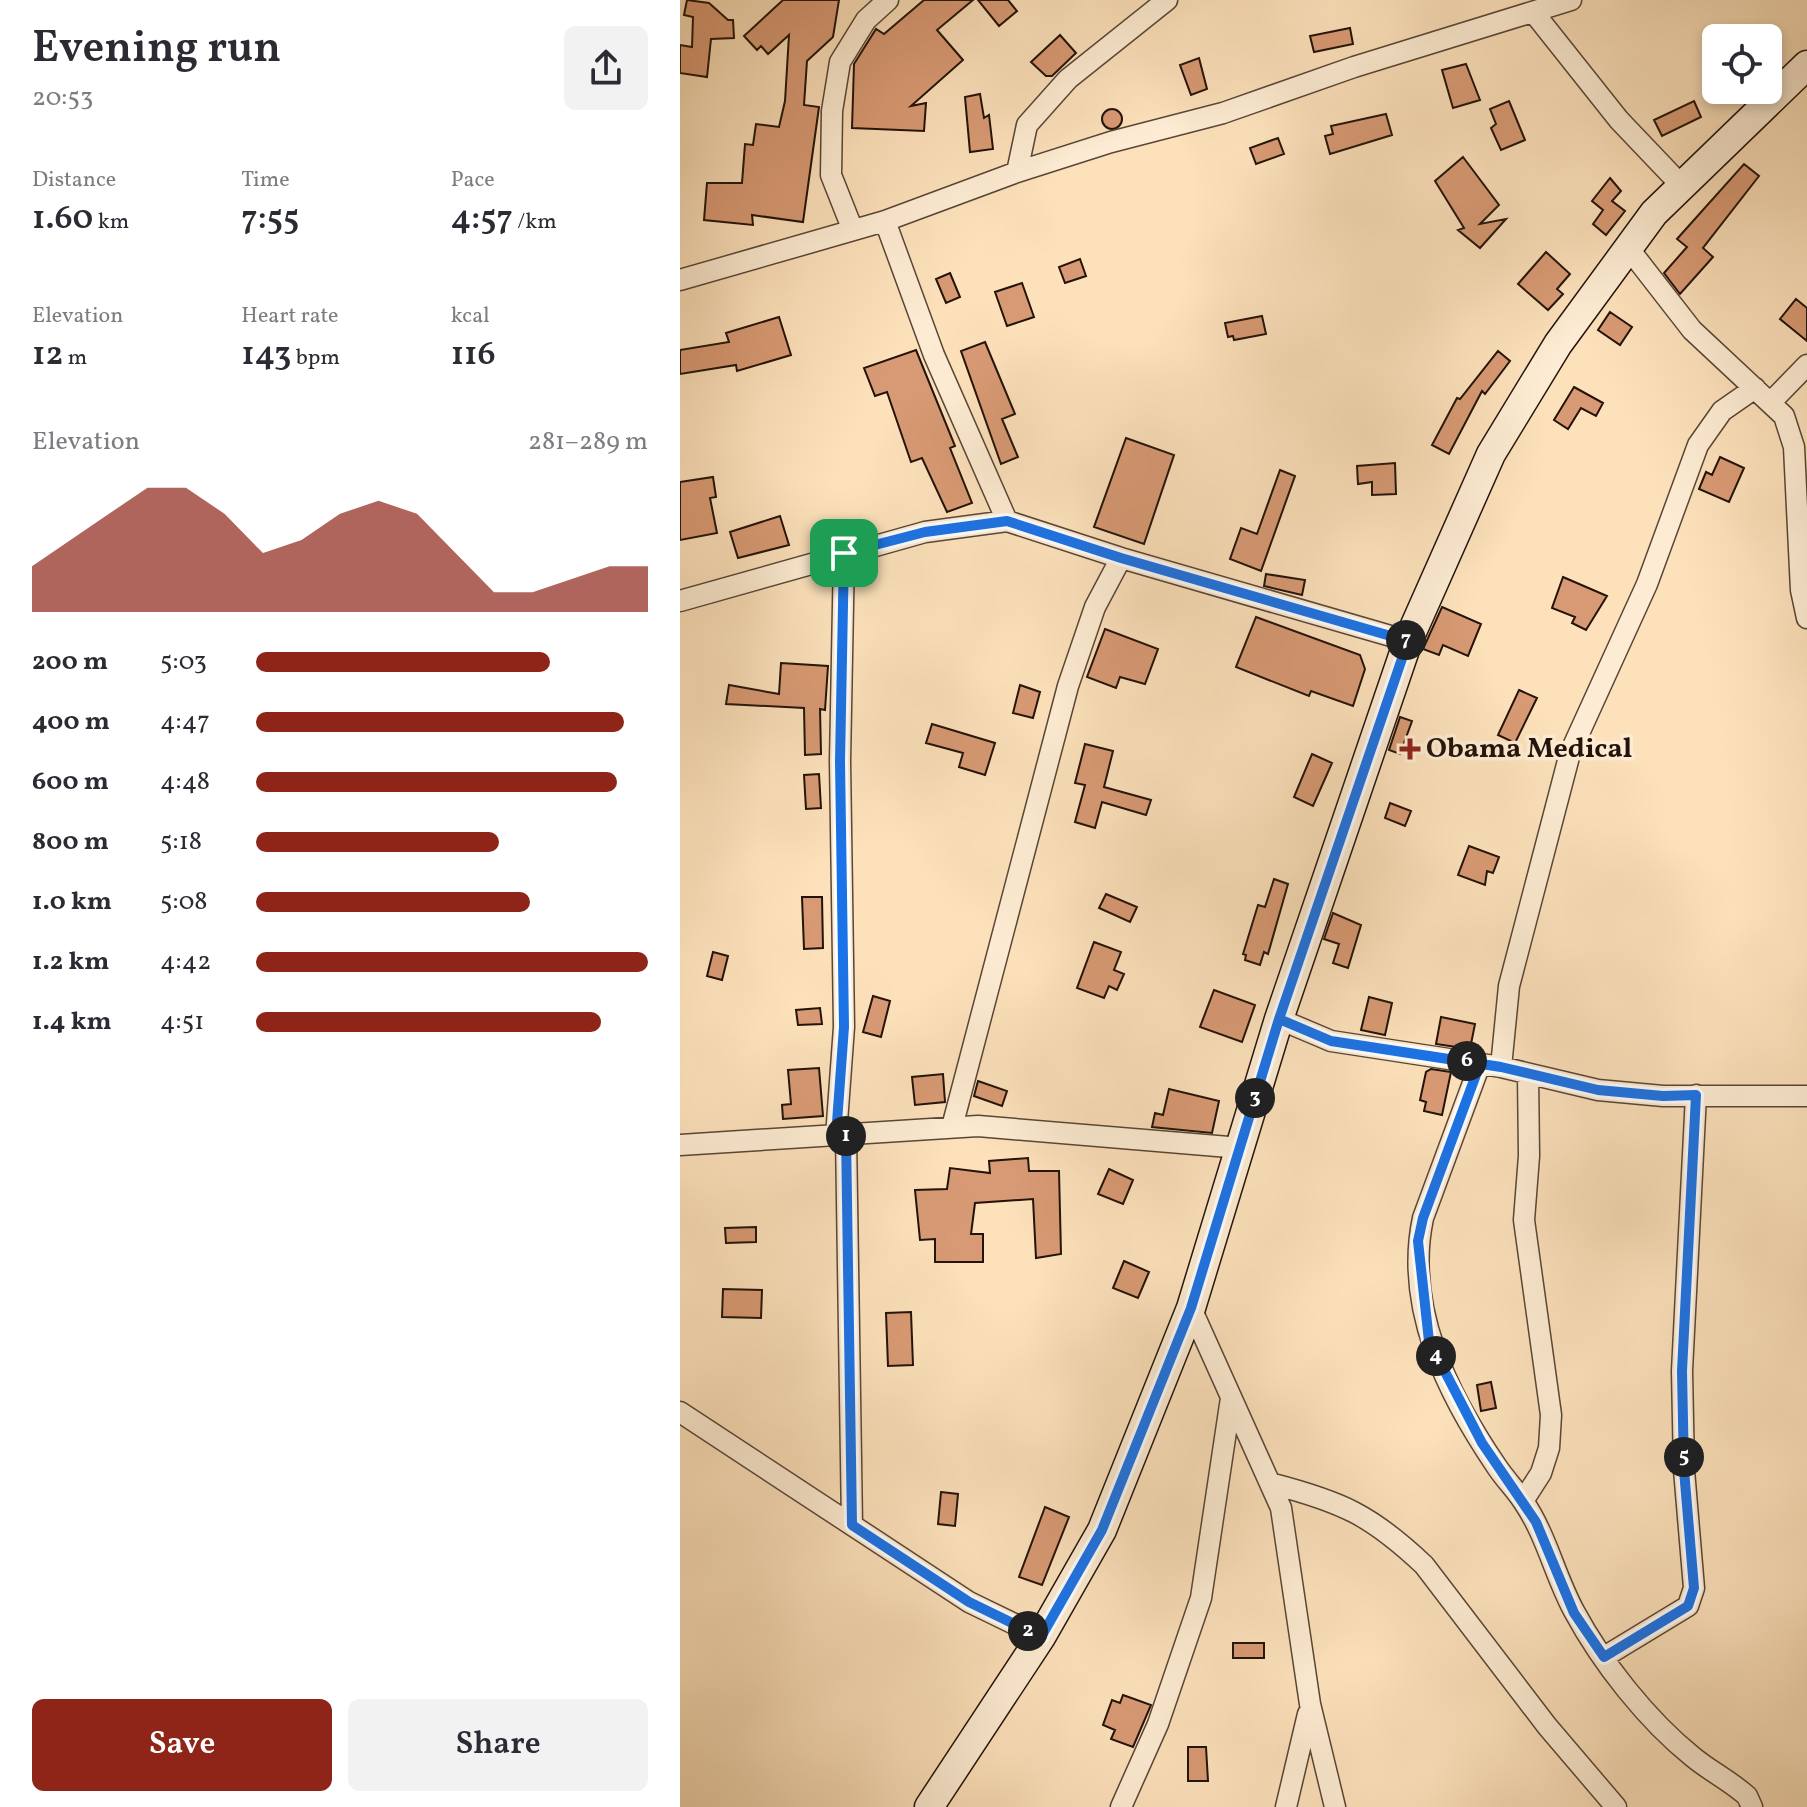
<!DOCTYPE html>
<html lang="en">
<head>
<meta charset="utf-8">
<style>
  :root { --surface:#fff; --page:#f2f2f3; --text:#2b2b33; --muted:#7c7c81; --accent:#8f2418 }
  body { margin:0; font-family:Vollkorn,serif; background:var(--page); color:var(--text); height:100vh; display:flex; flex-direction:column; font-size:30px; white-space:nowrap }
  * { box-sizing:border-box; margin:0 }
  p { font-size:26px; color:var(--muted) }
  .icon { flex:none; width:44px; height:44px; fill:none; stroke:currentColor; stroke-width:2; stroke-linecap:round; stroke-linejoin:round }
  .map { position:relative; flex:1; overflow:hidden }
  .details { display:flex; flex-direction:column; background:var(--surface); width:680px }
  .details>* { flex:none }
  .buttons { position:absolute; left:1022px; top:24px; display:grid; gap:16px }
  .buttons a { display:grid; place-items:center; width:80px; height:80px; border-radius:12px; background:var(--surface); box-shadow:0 4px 12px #0003; font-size:40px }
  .pin { position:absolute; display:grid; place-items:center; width:68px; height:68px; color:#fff; margin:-34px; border-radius:16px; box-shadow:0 4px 12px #0006 }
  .km { position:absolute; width:40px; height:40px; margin:-20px; border-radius:50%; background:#222; color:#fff; font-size:22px; line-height:40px; text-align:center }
  .round { display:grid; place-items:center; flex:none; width:84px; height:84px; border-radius:12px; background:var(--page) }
  .head { display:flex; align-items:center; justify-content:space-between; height:136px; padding:0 32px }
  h1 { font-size:44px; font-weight:600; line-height:60px }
  .metrics { display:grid; grid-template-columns:repeat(3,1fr); gap:12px; height:136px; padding:8px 32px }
  .metrics div { display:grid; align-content:center }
  .metrics b { font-size:34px; font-weight:600 }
  .metrics small { font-size:22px; font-weight:400 }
  .metrics p { font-size:22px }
  .chart { height:224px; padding:16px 32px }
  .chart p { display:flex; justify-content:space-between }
  .chart svg { width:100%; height:144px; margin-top:8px; fill:var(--accent); opacity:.7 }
  .cta { display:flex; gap:16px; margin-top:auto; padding:16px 32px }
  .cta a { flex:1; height:92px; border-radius:12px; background:var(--accent); color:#fff; font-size:32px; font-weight:600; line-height:92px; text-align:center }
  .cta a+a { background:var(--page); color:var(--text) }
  ul { padding:0 32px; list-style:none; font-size:26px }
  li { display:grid; grid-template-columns:128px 96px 1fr; align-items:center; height:60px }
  li i { height:20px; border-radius:10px; background:var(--accent) }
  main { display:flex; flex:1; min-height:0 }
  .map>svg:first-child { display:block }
  .building { fill:#d89a74; stroke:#23130a; stroke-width:2 }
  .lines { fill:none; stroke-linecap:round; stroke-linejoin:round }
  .street-casing { stroke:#594636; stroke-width:23 }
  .secondary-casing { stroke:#23130a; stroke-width:31 }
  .street { stroke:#fdecd3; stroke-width:20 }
  .secondary { stroke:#fdecd3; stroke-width:28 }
  .route-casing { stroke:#fff; stroke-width:16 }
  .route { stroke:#1a73e8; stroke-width:10 }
  .poi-dot { fill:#8f2418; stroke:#fdecd3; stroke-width:3 }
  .labels { text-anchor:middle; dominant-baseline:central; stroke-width:7; stroke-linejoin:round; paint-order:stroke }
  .poi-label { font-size:28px; font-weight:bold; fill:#23130a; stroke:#fdecd3; text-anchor:start }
</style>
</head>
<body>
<main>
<section class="details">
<div class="head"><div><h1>Evening run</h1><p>20:53</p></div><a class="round"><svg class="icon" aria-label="share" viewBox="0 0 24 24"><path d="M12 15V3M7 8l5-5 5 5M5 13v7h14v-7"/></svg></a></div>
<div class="metrics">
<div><p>Distance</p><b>1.60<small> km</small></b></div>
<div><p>Time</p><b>7:55</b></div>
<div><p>Pace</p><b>4:57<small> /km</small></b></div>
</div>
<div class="metrics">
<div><p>Elevation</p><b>12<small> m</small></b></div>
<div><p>Heart rate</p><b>143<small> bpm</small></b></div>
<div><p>kcal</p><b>116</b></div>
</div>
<div class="chart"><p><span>Elevation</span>281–289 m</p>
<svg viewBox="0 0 160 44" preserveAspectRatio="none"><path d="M0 44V30L10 22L20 14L30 6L40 6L50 14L60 26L70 22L80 14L90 10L100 14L110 26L120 38L130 38L140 34L150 30L160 30V44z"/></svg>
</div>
<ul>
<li><b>200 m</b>5:03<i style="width:75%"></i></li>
<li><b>400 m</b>4:47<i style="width:94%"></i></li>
<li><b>600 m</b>4:48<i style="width:92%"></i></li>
<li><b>800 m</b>5:18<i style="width:62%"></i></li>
<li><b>1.0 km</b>5:08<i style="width:70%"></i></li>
<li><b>1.2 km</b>4:42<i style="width:100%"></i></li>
<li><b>1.4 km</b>4:51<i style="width:88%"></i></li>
</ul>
<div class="cta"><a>Save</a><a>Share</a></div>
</section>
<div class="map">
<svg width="1127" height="1807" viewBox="0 0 1127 1807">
  <rect width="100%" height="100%" fill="#fce1bb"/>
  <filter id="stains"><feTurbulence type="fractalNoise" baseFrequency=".0025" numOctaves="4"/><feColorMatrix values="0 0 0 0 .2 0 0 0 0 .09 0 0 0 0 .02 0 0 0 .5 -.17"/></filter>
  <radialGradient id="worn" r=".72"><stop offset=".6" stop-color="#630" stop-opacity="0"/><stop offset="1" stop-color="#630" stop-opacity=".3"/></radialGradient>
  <path class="building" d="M7,0l22,3 19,17h5l1,18 -23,1 -4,38 -27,-4v-28l12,2 1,-30 -9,-2z
    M103,0h56l-6,37 -26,24 -3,44 15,2 -16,115 -51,-7 1,10 -49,-5 3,-37h35l3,-39 8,1 3,-21 23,3 6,-26 4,-66 -21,19 -7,-8 -4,4 -13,-14z
    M244,0h49l-36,30 26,30 -52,46 15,-3 -2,28 -72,-3 2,-64 22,-35 8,5z
    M298,0h30l9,11 -18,15z
    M670,28l3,16 -39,8 -4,-16z
    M380,35l16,18 -24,23h-6l-15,-14z
    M519,58l8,31 -16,6 -11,-30z
    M786,64l14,36 -27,8 -11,-38z
    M300,94l4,24 5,-3 4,34 -23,3 -5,-55z
    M829,101l16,39 -24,10 -10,-22 5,-4 -6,-15z
    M1014,101l7,16 -39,19 -8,-16z
    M422 119a10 10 0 1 1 20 0a10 10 0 1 1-20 0Z
    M706,114l6,21 -62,19 -5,-18 8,-2 -2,-8z
    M598,138l6,16 -28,10 -6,-16z
    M783,157l36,48 -19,19 26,-5 -26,29 -22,-18 6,-2 -29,-47z
    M1064,164l15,12 -56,72 10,9 -33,37 -16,-21 23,-26 -10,-8z
    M930,178l11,13 -9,10 13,10 -19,24 -13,-11 10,-14 -11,-9z
    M866,252l24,22 -13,15 6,5 -15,16 -30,-26z
    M400,259l6,17 -21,7 -6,-16z
    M270,273l10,24 -14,6 -10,-24z
    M342,283l12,34 -27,9 -12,-34z
    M1116,299l11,9v33l-27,-22z
    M930,312l22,15 -12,18 -22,-15z
    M582,316l4,18 -32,6 -1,-4 -5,1 -3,-14z
    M99,317l12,38 -54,16 -1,-6 -56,9v-24l49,-8 -3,-9z
    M305,342l30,72 -13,5 16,38 -17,7 -40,-113z
    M236,350l39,96 -5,2 22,55 -25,9 -25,-54 -11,4 -24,-70 -12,4 -11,-28z
    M818,351l12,10 -25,33 -3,-3 -33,63 -17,-9 25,-47 3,1z
    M894,387l29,16 -7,13 -15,-8 -13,21 -14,-9z
    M446,438l48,17 -30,89 -50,-17z
    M1040,457l24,11 -15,34 -30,-13 7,-17 6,3z
    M715,463l1,31 -24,1v-13l-14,2 -1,-18z
    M600,470l15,6 -34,95 -31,-12 11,-31 16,6z
    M33,477l3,20 -6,1 7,35 -37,7v-58z
    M100,516l9,29 -51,13 -8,-26z
    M586,574l39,6 -3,15 -38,-9z
    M883,577l44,19 -21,34 -14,-7 3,-6 -23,-9z
    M762,607l39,17 -13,32 -25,-11 -4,10 -16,-6z
    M576,617l104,38 5,14 -12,37 -42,-15 -2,5 -73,-29z
    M425,629l53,20 -13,35 -25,-7 -4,11 -29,-11z
    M101,663l47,3 -3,44 -5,-1 1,45 -16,1 -1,-47 -78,-4 3,-19 50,9z
    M340,685l20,7 -7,26 -20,-5z
    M839,690l18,8 -22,45 -17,-8z
    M720,717l12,4 -12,33 -11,-4z
    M252,724l63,19 -10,32 -26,-8 4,-14 -37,-10z
    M405,744l28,7 -9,36 47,13 -5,15 -44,-13 -7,26 -20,-6 10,-37 -10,-2z
    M632,754l20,9 -19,43 -19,-9z
    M139,774l2,34 -15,1 -2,-34z
    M710,803l21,8 -6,15 -20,-8z
    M789,846l30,11 -6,16 -6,-2 -2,14 -27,-10z
    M594,879l14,5 -20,70 -4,-2 -4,13 -15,-5 1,-5 -3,-1 15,-49 7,2z
    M426,894l31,13 -7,15 -31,-14z
    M122,897h20l1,51 -19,1z
    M653,913l28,12 -13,43 -15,-5 6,-19 -15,-5z
    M414,942l27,10 -7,18 10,4 -7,16 -8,-4 -5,12 -27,-10z
    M33,952l15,4 -6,24 -15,-4z
    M534,990l41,15 -13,37 -42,-15z
    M193,996l17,5 -9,36 -18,-5z
    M689,997l23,6 -7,32 -24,-5z
    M140,1008l2,16 -24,1 -2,-15z
    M761,1017l34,7 -5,25 -34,-5z
    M139,1068l4,48 -40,3 -1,-14 9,-1 -3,-34z
    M751,1069l20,3 -9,43 -18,-4 2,-9 -6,-2 6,-28z
    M263,1074l2,28 -30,3 -3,-28z
    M298,1081l29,10 -5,15 -28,-10z
    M489,1089l50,12 -7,32 -60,-6 3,-14 8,2z
    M348,1158l1,13h30l2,83 -25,4 -3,-59 -58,4 -4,31h12v28h-48v-23l-15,1 -5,-50 32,-1 3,-21 40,5 -1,-12z
    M429,1169l24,11 -10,24 -25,-10z
    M76,1227v15l-30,1 -1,-15z
    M444,1261l25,11 -11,26 -25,-10z
    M43,1289l39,1 -1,28 -39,-1z
    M231,1312l2,53 -25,1 -2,-53z
    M811,1382l5,26 -15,3 -4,-26z
    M261,1492l17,2 -3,32 -17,-2z
    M365,1507l24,10 -27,68 -23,-8z
    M553,1643h31v15h-31z
    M443,1695l28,10 -18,42 -22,-8 4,-9 -12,-5 9,-25 8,3z
    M508,1747h18l2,34h-20z"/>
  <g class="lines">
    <defs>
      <path id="street" d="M854,13l85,107 61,64
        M337,172l10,-47 41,-46 99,-79
        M205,221l49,134 73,166
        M172,228l-21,-53 1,-64 8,-49 26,-42 22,-20
        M949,249l63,81 92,86 10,31 7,143 6,28
        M0,280l205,-59 132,-49 94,-30 112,-29 131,-46 217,-67
        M1092,401l35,-36
        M0,601l245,-69 82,-11 114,37 287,83
        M599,1019l52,22 170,26 97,23 65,6h144
        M800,1064l-57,154c-19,90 25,177 74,249 8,12 18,22 26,34 23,33 32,75 51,110 28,52 73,109 119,146 17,14 37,24 54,39l5,11
        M821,1067l8,-81 61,-233 77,-169 51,-139 24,-34 33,-23
        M272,1127l116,-441 27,-79 26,-49
        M166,1135l6,390
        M156,1136l8,-109 -4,-266 4,-208
        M0,1145l298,-19 263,22
        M511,1308l90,200 29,196 25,103
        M0,1412l289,190 72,35
        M593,1484c69,18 98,31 151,81l123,161 69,81
        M843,1501l18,-28 8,-25 2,-33 -27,-195 5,-64 -1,-82
        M924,1657l84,-51 6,-18 -10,-118 -2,-99 14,-276
        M441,1807l37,-83 43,-126 30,-200
        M606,1807l22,-93"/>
      <path id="secondary" d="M249,1807l112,-170 61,-107 89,-222 88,-289 129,-378 83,-187 67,-110 96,-131 153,-148"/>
    </defs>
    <use href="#street" class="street-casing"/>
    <use href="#secondary" class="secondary-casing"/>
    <use href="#street" class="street"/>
    <use href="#secondary" class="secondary"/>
  </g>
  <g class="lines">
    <defs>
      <path id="route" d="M164,553l-4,208 4,266 -8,109 10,-1 6,390 117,77 72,35 61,-107 89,-222 88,-289 52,22 149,23 -57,154 -5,23 11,100 53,102 54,79 38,91 30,44 84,-51 6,-18 -10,-118 -2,-99 14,-276 -33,1 -65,-6 -97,-23 -170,-26 -52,-22 129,-378 -287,-83 -114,-37 -82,11 -81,21"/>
    </defs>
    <use href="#route" class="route-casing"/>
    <use href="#route" class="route"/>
  </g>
  <path class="poi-dot" d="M726 737h8v8h8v8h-8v8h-8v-8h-8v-8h8z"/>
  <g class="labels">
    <g class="poi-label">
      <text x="746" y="749">Obama Medical</text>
    </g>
  </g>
  <rect width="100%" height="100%" filter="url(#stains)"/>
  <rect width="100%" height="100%" fill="url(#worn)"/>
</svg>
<div class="buttons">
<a><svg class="icon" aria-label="locate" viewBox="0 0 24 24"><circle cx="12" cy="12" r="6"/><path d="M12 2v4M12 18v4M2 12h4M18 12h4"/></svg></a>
</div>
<div class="pin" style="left:164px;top:553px;background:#1e9e55"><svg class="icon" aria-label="arrive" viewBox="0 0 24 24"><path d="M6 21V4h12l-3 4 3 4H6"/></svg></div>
<b class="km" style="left:166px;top:1136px">1</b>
<b class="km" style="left:348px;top:1631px">2</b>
<b class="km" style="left:575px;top:1098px">3</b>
<b class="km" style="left:756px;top:1356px">4</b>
<b class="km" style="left:1004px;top:1457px">5</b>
<b class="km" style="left:787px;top:1061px">6</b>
<b class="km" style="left:726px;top:640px">7</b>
</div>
</main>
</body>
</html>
